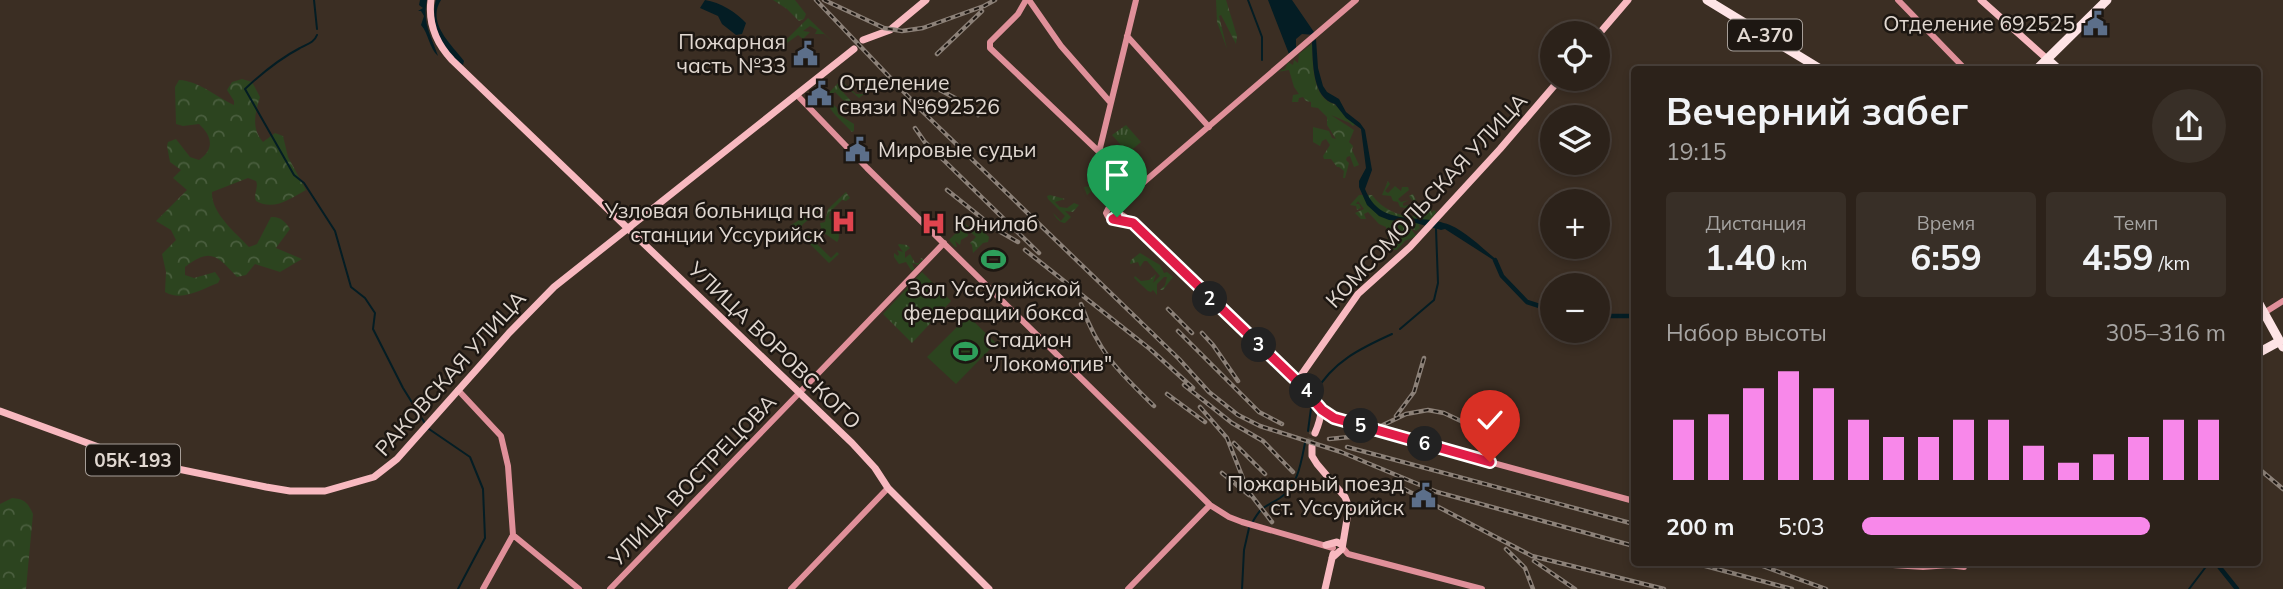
<!DOCTYPE html>
<html lang="ru">
<head>
<meta charset="utf-8">
<style>
  :root { --surface:#2c221a; --page:#382f27; --text:#f1f3f6; --muted:#a6a4a2; --line:#483f39; --accent:#f888ea }
  body { margin:0; font-family:Mulish,sans-serif; background:var(--page); color:var(--text); height:100vh; display:flex; flex-direction:column; font-size:26px; white-space:nowrap }
  * { box-sizing:border-box; margin:0 }
  p { font-size:23px; color:var(--muted) }
  .icon { flex:none; width:38px; height:38px; fill:none; stroke:currentColor; stroke-width:2; stroke-linecap:round; stroke-linejoin:round }
  .map { position:relative; flex:1; overflow:hidden }
  .panel { position:absolute; left:1631px; top:66px; width:630px; height:500px; display:flex; flex-direction:column; background:var(--surface); border-radius:7px; box-shadow:0 4px 10px #0003,0 0 0 2px var(--line) }
  .panel>* { flex:none }
  .tools { position:absolute; left:1540px; top:21px; display:grid; gap:14px }
  .tools a { display:grid; place-items:center; width:70px; height:70px; border-radius:50%; background:var(--surface); box-shadow:0 4px 10px #0003,0 0 0 2px var(--line); font-size:35px }
  .pin { position:absolute; display:grid; place-items:center; width:60px; height:60px; color:#fff; margin:-72px -30px; border-radius:50% 50% 50% 0; rotate:-45deg; box-shadow:0 0 7px #0007 }
  .pin .icon { rotate:45deg }
  .km { position:absolute; width:35px; height:35px; margin:-18px; border-radius:50%; background:#222; color:#fff; font-size:19px; line-height:35px; text-align:center }
  .round { display:grid; place-items:center; flex:none; width:74px; height:74px; border-radius:37px; background:var(--page) }
  .headline { display:flex; align-items:center; justify-content:space-between; height:119px; padding:0 35px }
  h1 { font-size:38px; font-weight:700; line-height:52px }
  .figures { display:grid; grid-template-columns:repeat(3,1fr); gap:10px; height:119px; padding:7px 35px }
  .figures div { display:grid; align-content:center; border-radius:7px; background:var(--page); text-align:center }
  .figures b { font-size:35px; font-weight:700 }
  .figures small { font-size:19px; font-weight:400 }
  .figures p { font-size:19px }
  .chart { height:196px; padding:14px 35px }
  .chart p { display:flex; justify-content:space-between }
  .chart svg { width:100%; height:126px; margin-top:7px; stroke:var(--accent); stroke-width:6 }
  ul { padding:0 35px; list-style:none; font-size:23px }
  li { display:grid; grid-template-columns:112px 84px 1fr; align-items:center; height:52px }
  li i { height:18px; border-radius:9px; background:var(--accent) }
  .map>svg:first-child { display:block }
  .grass { fill:#2c441f }
  .forest { fill:url(#forest-crowns) }
  .wetland { fill:url(#wetland-marsh) }
  .park { fill:url(#park-tufts) }
  .water { fill:#041d24 }
  .lines { fill:none; stroke-linecap:round; stroke-linejoin:round }
  .stream { stroke:#041d24; stroke-width:2 }
  .river { stroke:#041d24; stroke-width:4.5 }
  .primary-tunnel { stroke:#54483d; stroke-width:7; stroke-dasharray:7 3.5; stroke-linecap:butt }
  .secondary { stroke:#e0909a; stroke-width:6 }
  .primary { stroke:#f8b9c0; stroke-width:7 }
  .highway { stroke:#fee4e6; stroke-width:9 }
  .rail-casing { stroke:#8c8178; stroke-width:4.5 }
  .rail { stroke:#1d1712; stroke-width:2; stroke-dasharray:5; stroke-linecap:butt }
  .route-casing { stroke:#fff; stroke-width:14 }
  .route { stroke:#e11d48; stroke-width:9 }
  .labels { text-anchor:middle; dominant-baseline:central; stroke-width:5; stroke-linejoin:round; paint-order:stroke }
  .shield { fill:#1d1712; stroke:#a69e98; stroke-width:2 }
  .shield-label { font-size:19px; font-weight:bold; fill:#e1d8d1 }
  .poi-label { font-size:21px; fill:#e1d8d1; stroke:#1d1712; text-anchor:end }
  .street-label { font-size:21px; fill:#e1d8d1; stroke:#1d1712 }
</style>
</head>
<body>
<div class="map">
<svg width="2283" height="589" viewBox="0 0 2283 589">
  <defs>
    <pattern id="forest-crowns" width="20" height="18" patternUnits="userSpaceOnUse" patternTransform="scale(1.75)"><rect width="20" height="18" fill="#2c441f"/><path d="M2 6a3 3 0 1 1 6 0M12 15a3 3 0 1 1 6 0" fill="none" stroke="#4a5e3e"/></pattern>
    <pattern id="wetland-marsh" width="20" height="14" patternUnits="userSpaceOnUse" patternTransform="scale(1.75)"><rect width="20" height="14" fill="#2c441f"/><path d="M1 5h8M5 5V1M11 12h8M15 12V8" fill="none" stroke="#4a5e3e"/></pattern>
    <pattern id="park-tufts" width="24" height="20" patternUnits="userSpaceOnUse" patternTransform="scale(1.75)"><rect width="24" height="20" fill="#2c441f"/><path d="M3 7l-1-3M5 7V3M7 7l1-3M15 17l-1-3M17 17v-4M19 17l1-3" fill="none" stroke="#4a5e3e"/></pattern>
  </defs>
  <rect width="100%" height="100%" fill="#3b2e23"/>
  <path class="grass" d="M968,316l28,27 -40,41 -29,-27z"/>
  <path class="forest" d="M1216,0h10l11,36 -1,8 -15,-29 -2,1 8,33 -10,-27z
    M808,18l27,26 -11,-10h-9l2,-4 -7,-4 -7,5 7,1 -7,7 -5,-4 -11,8 -1,-3z
    M1312,44c1,20 0,54 22,60l21,20 -2,2 -3,-3 -19,-8 23,15 -5,12 4,4 -1,4 7,15 -5,2 -4,-11 -3,1 -1,3 3,3 -4,15h-2l1,-7 -5,-4h-2l-6,-8h-7l-1,-3 7,-11 -4,-6 -4,2 -2,5 -7,-4v-15l16,4 3,7 4,1 -9,-14v-8l-9,-9 -7,-1v-5l-5,-1 -3,-4 -4,1 -1,4h-6l1,-7 6,-1 -5,-7 -5,-17 -12,2 8,-3 3,-7 5,3 1,-5 4,3 1,-9z
    M242,79l10,3 8,15c-5,16 -9,31 3,45l12,-9 8,3 5,21 18,33c-16,9 -32,21 -50,11 -3,-7 3,-14 0,-20l-8,-3 -36,14c-1,21 23,40 37,55l8,-3 14,-27c9,-1 15,5 19,12l-14,19 26,11 -22,13 -25,-8 -9,11 -9,2c-20,-21 -26,-30 -52,-10v8l9,3 21,-6 5,7 -2,4c-16,6 -36,19 -53,9l1,-20 -4,-18 14,-14 -5,-10 -15,-9 31,-31 -14,-12 8,-8 -11,-8 -3,-16 1,-4 8,-3 14,18 9,3c16,-11 13,-24 0,-36l-16,2 -7,-2 -1,-37 4,-7c20,1 36,16 55,25v-4l-7,-11 5,-8z
    M840,81l3,1 13,12h8l-5,4 -15,-13 -3,5 11,12 -3,4 -14,-14 -8,7 10,9 1,6 16,10v7l-2,1c-11,-12 -23,-20 -27,-35z
    M1107,163l9,11 -12,3v4l-17,14 -3,-8 7,-1 13,-11 -1,-8z
    M1388,181l2,3 -5,7 3,2 7,-7 6,5 1,-4h6l1,3 -11,9 3,3 8,-2 -6,3v3l12,-2 -6,-8 4,-2 9,19 10,-6 -1,6 3,-3 2,2 -4,6 -13,7 1,3 -4,3 -6,-4 6,9 -11,5 -8,9h-3l-6,-9 -2,-14 -7,-3 -11,-12 -4,2 2,5h-5l-6,-6 9,-4 -6,-8 -2,3h3l2,4 -4,2 -1,-4 -6,-1 9,-10h13c11,15 27,22 46,21l-1,-6 -17,-3 -2,-5 -5,-1 -2,-5 -9,-1z
    M846,192l4,6 -4,3 -4,-1 -12,12 -1,6 6,5 -2,4 1,3 3,-2c2,4 3,11 0,14l-13,-9 -2,2 -2,-12 5,-1 3,-13z
    M1050,195l15,4 -10,3 5,5 7,1 7,-5 5,2 -6,7 -8,-1 6,6 -6,6c-5,0 -10,-6 -12,-10l8,8 4,-5 -17,-17 -1,-3z
    M822,206v3l-19,15 -2,3 3,8 -5,4 -2,-3 1,-2 -7,-9z
    M965,224l14,9 -4,-6 2,-2 12,12 -1,5 -5,1 -10,10 -1,-8 -2,-2 6,-6 -9,-8 1,7 -7,4 -1,5 -5,-4 2,6h-2l-6,-7z
    M809,236l22,22 6,-6 2,2 -10,9 -24,-24z
    M899,244l8,1 3,3 -5,4v6l5,-4 5,9h4l2,-5 2,1 -5,6 -6,-2 3,8 -4,-1 -5,-8 -7,2 -5,-7v-4l4,3 1,-2 -2,-4 6,2 -5,-7z
    M1140,253l20,12 4,8 3,-1 6,5 -10,13h-3l5,-5 2,-8h-3l-7,7v11l-4,-5 -2,2 -3,-1 -14,-13 1,-2 6,5 8,-1 7,-6 -3,9 7,-7 -13,-15h-3l-4,6 -2,-5 -8,2 1,-4z
    M12,498c13,1 16,5 21,16l-7,75h-26v-85z"/>
  <path class="wetland" d="M773,0h22l11,14 -2,5 -5,2 -12,-12z"/>
  <path class="park" d="M1126,125l15,17 -13,11 -16,-18z
    M922,272l29,29 -39,42 -29,-29z"/>
  <path class="water" d="M420,0h7c-5,23 4,35 11,56 -9,-8 -9,-22 -17,-31l3,-9 -3,-5h-3l5,-3 -4,-3z
    M436,0h5c-15,23 11,45 23,61l-1,4c-19,-11 -34,-43 -27,-65z
    M705,0c15,2 32,13 41,23l-4,11 -6,1 -14,-11 -4,-8 -18,-8z
    M1268,0h24l24,35 -14,-1 -6,5v12l-7,3z
    M1316,39l2,29 5,18 4,6 12,7 7,13 14,11 5,7 7,40 -7,19c16,40 53,23 85,36 18,8 33,24 48,36v2l-53,-34 -4,1 -29,-8 -23,-2 -10,-4 -12,-11 -8,-18v-6l7,-13 -5,-39 -15,-11 -11,-14c-23,-6 -22,-41 -23,-62z"/>
  <g class="lines">
    <path class="stream" d="M314,0l3,29
      M1248,0l14,37v23
      M317,35c-3,8 -10,9 -17,13 -21,11 -38,25 -55,41l49,86 10,8 31,48 16,56 14,11 10,15 -2,16 30,59 23,37
      M1400,329l34,-29 4,-17 -2,-54
      M1315,393c17,-31 46,-45 77,-59
      M429,429l41,28 13,32 2,49 -27,51
      M1308,431l4,-30
      M1252,523c10,-18 12,-15 28,-25 18,-12 21,-35 25,-55
      M1242,589l2,-39 5,-22
      M2189,589l19,-25"/>
    <path class="river" d="M1495,260l7,16 25,26 25,8
      M1598,316h36
      M2217,564l20,25"/>
    <path class="primary-tunnel" d="M1309,445l4,-13"/>
    <path class="secondary" d="M1026,0l-8,14 -28,28v6l147,140
      M1029,0l32,46 49,56
      M1898,0l68,70
      M1127,36l82,91
      M797,95l70,73 343,337 19,12 13,5 91,26
      M1099,152l37,-152
      M1112,208l19,13 166,160
      M1117,215l8,-15 12,-12 219,-188
      M1113,219l-5,-2 -2,-4 2,-4 7,-3
      M2264,313l19,-12
      M458,390l43,46 7,30 5,69 -30,54
      M1322,410l12,7 41,14 259,70
      M513,535l66,54
      M1342,547l6,7 134,35
      M1878,564l45,3 26,-2 15,2
      M610,589l334,-346
      M791,589l97,-101
      M1128,589l82,-84"/>
    <path class="primary" d="M431,0c-3,23 5,43 21,60l400,383 23,25 13,20 101,101
      M1981,0l66,59
      M1598,35l30,-35
      M863,40l27,-10 36,-30
      M1297,381l61,-87 52,-47 90,-98 60,-70
      M1297,381c21,21 31,22 18,52
      M0,411l134,49 132,27 24,4h35l49,-14 23,-18 112,-126 45,-46 300,-238
      M1312,446v10l5,8 28,33 4,10 -7,42 -10,9
      M1326,545l11,-3 5,3
      M1325,589l8,-35"/>
    <path class="highway" d="M1707,0l115,70
      M2047,59l12,11
      M1956,70h9
      M2036,70l71,-70
      M2258,302l25,45
      M2258,353l22,-12"/>
    <defs>
      <path id="rail" d="M816,0l108,113 255,246 30,33 29,23 22,11 81,26 96,40 197,54
        M824,0l60,28 18,3 21,-3 61,-22 11,-6
        M937,54l45,-43
        M940,90l15,8 23,17
        M915,128l16,23
        M926,143l113,110
        M947,190l50,40 21,12
        M1025,250l125,99 43,39
        M1081,304c17,48 37,67 73,102
        M1168,309l24,24
        M1178,331l81,81 23,12
        M1202,333l11,12 25,36
        M1184,385l48,38 31,18 30,31
        M1167,394l38,28
        M1200,407l27,31 21,53 24,31
        M1396,416l18,-24 10,-34
        M1329,439l31,-3 46,-22 22,-4 16,3 19,9
        M1234,443l31,31
        M1347,447l287,77
        M2258,468l25,21
        M1222,473l27,22
        M1404,489l128,67 132,33
        M1506,549l19,19 8,21
        M1534,561l41,28
        M1698,564l94,25
        M1757,564l69,25"/>
    </defs>
    <use href="#rail" class="rail-casing"/>
    <use href="#rail" class="rail"/>
  </g>
  <g class="lines">
    <defs>
      <path id="route" d="M1117,217l-4,2 20,4 164,158 25,29 12,8 156,44"/>
    </defs>
    <use href="#route" class="route-casing"/>
    <use href="#route" class="route"/>
  </g>
  <defs>
    <symbol id="civic-bare" viewBox="-9 -9 18 18"><path d="M-.6-6.5H3V-4.5H.6V-3L4-1V1h2V6H-6V1h2V-1L-.6-3ZM-1.2 2.5V6h2.4V2.5Z" fill="#5c6f8a" stroke="#1d1712" stroke-width="2.5" paint-order="stroke"/></symbol>
    <symbol id="hospital-bare" viewBox="-9 -9 18 18"><path d="M-5-5h3v3.5h4V-5h3V5h-3V1.5h-4V5h-3Z" fill="#e0444e" stroke="#1d1712" stroke-width="2.5" paint-order="stroke"/></symbol>
    <symbol id="stadium-bare" viewBox="-9 -9 18 18"><path d="M0-5a6.5 5 0 1 0 0 10a6.5 5 0 1 0 0-10ZM-3.5-1.8h7v3.6h-7Z" fill="#2e9e5b" stroke="#1d1712" stroke-width="2.5" paint-order="stroke"/></symbol>
  </defs>
  <g fill-rule="evenodd">
    <use href="#civic-bare" x="2078" y="6" width="35" height="35"/>
    <use href="#civic-bare" x="788" y="36" width="35" height="35"/>
    <use href="#civic-bare" x="802" y="76" width="35" height="35"/>
    <use href="#civic-bare" x="840" y="132" width="35" height="35"/>
    <use href="#hospital-bare" x="826" y="204" width="35" height="35"/>
    <use href="#hospital-bare" x="916" y="206" width="35" height="35"/>
    <use href="#stadium-bare" x="976" y="242" width="35" height="35"/>
    <use href="#stadium-bare" x="948" y="334" width="35" height="35"/>
    <use href="#civic-bare" x="1406" y="478" width="35" height="35"/>
  </g>
  <g class="labels">
    <g class="shield">
      <rect x="1728" y="19.5" width="74" height="31" rx="5"/>
      <rect x="86" y="444.5" width="94" height="31" rx="5"/>
    </g>
    <g class="shield-label">
      <text x="1765" y="35">А-370</text>
      <text x="133" y="460">05К-193</text>
    </g>
    <g class="poi-label">
      <text x="2075" y="23">Отделение 692525</text>
      <text x="786" y="41">Пожарная<tspan x="786" dy="24">часть №33</tspan></text>
      <text x="839" y="82" text-anchor="start">Отделение<tspan x="839" dy="24">связи №692526</tspan></text>
      <text x="878" y="149" text-anchor="start">Мировые судьи</text>
      <text x="824" y="210">Узловая больница на<tspan x="824" dy="24">станции Уссурийск</tspan></text>
      <text x="954" y="223" text-anchor="start">Юнилаб</text>
      <text x="994" y="288" text-anchor="middle">Зал Уссурийской<tspan x="994" dy="24">федерации бокса</tspan></text>
      <text x="985" y="339" text-anchor="start">Стадион<tspan x="985" dy="24">"Локомотив"</tspan></text>
      <text x="1404" y="483">Пожарный поезд<tspan x="1404" dy="24">ст. Уссурийск</tspan></text>
    </g>
    <g class="street-label">
      <text transform="translate(1426 200) rotate(-47)">КОМСОМОЛЬСКАЯ УЛИЦА</text>
      <text transform="translate(775 345) rotate(44)">УЛИЦА ВОРОВСКОГО</text>
      <text transform="translate(450 373) rotate(-48)">РАКОВСКАЯ УЛИЦА</text>
      <text transform="translate(692 480) rotate(-46)">УЛИЦА ВОСТРЕЦОВА</text>
    </g>
  </g>
</svg>
<div class="tools">
<a><svg class="icon" aria-label="locate" viewBox="0 0 24 24"><circle cx="12" cy="12" r="6"/><path d="M12 2v4M12 18v4M2 12h4M18 12h4"/></svg></a>
<a><svg class="icon" aria-label="layers" viewBox="0 0 24 24"><path d="M12 4l9 5-9 5-9-5zM3 14l9 5 9-5"/></svg></a>
<a>+</a>
<a>−</a>
</div>
<div class="pin" style="left:1117px;top:217px;background:#1e9e55"><svg class="icon" aria-label="arrive" viewBox="0 0 24 24"><path d="M6 21V4h12l-3 4 3 4H6"/></svg></div>
<div class="pin" style="left:1490px;top:462px;background:#d93025"><svg class="icon" aria-label="check" viewBox="0 0 24 24"><path d="M5 12l5 5 9-10"/></svg></div>
<b class="km" style="left:1210px;top:299px">2</b>
<b class="km" style="left:1259px;top:345px">3</b>
<b class="km" style="left:1307px;top:391px">4</b>
<b class="km" style="left:1361px;top:426px">5</b>
<b class="km" style="left:1425px;top:444px">6</b>
<section class="panel">
<div class="headline"><div><h1>Вечерний забег</h1><p>19:15</p></div><a class="round"><svg class="icon" aria-label="share" viewBox="0 0 24 24"><path d="M12 15V3M7 8l5-5 5 5M5 13v7h14v-7"/></svg></a></div>
<div class="figures">
<div><p>Дистанция</p><b>1.40<small> km</small></b></div>
<div><p>Время</p><b>6:59</b></div>
<div><p>Темп</p><b>4:59<small> /km</small></b></div>
</div>
<div class="chart"><p><span>Набор высоты</span>305–316 m</p>
<svg viewBox="0 0 160 44" preserveAspectRatio="none"><path d="M5 44V23M15 44V21M25 44V12M35 44V6M45 44V12M55 44V23M65 44V29M75 44V29M85 44V23M95 44V23M105 44V32M115 44V38M125 44V35M135 44V29M145 44V23M155 44V23"/></svg>
</div>
<ul>
<li><b>200 m</b>5:03<i style="width:79%"></i></li>
</ul>
</section>
</div>
</body>
</html>
